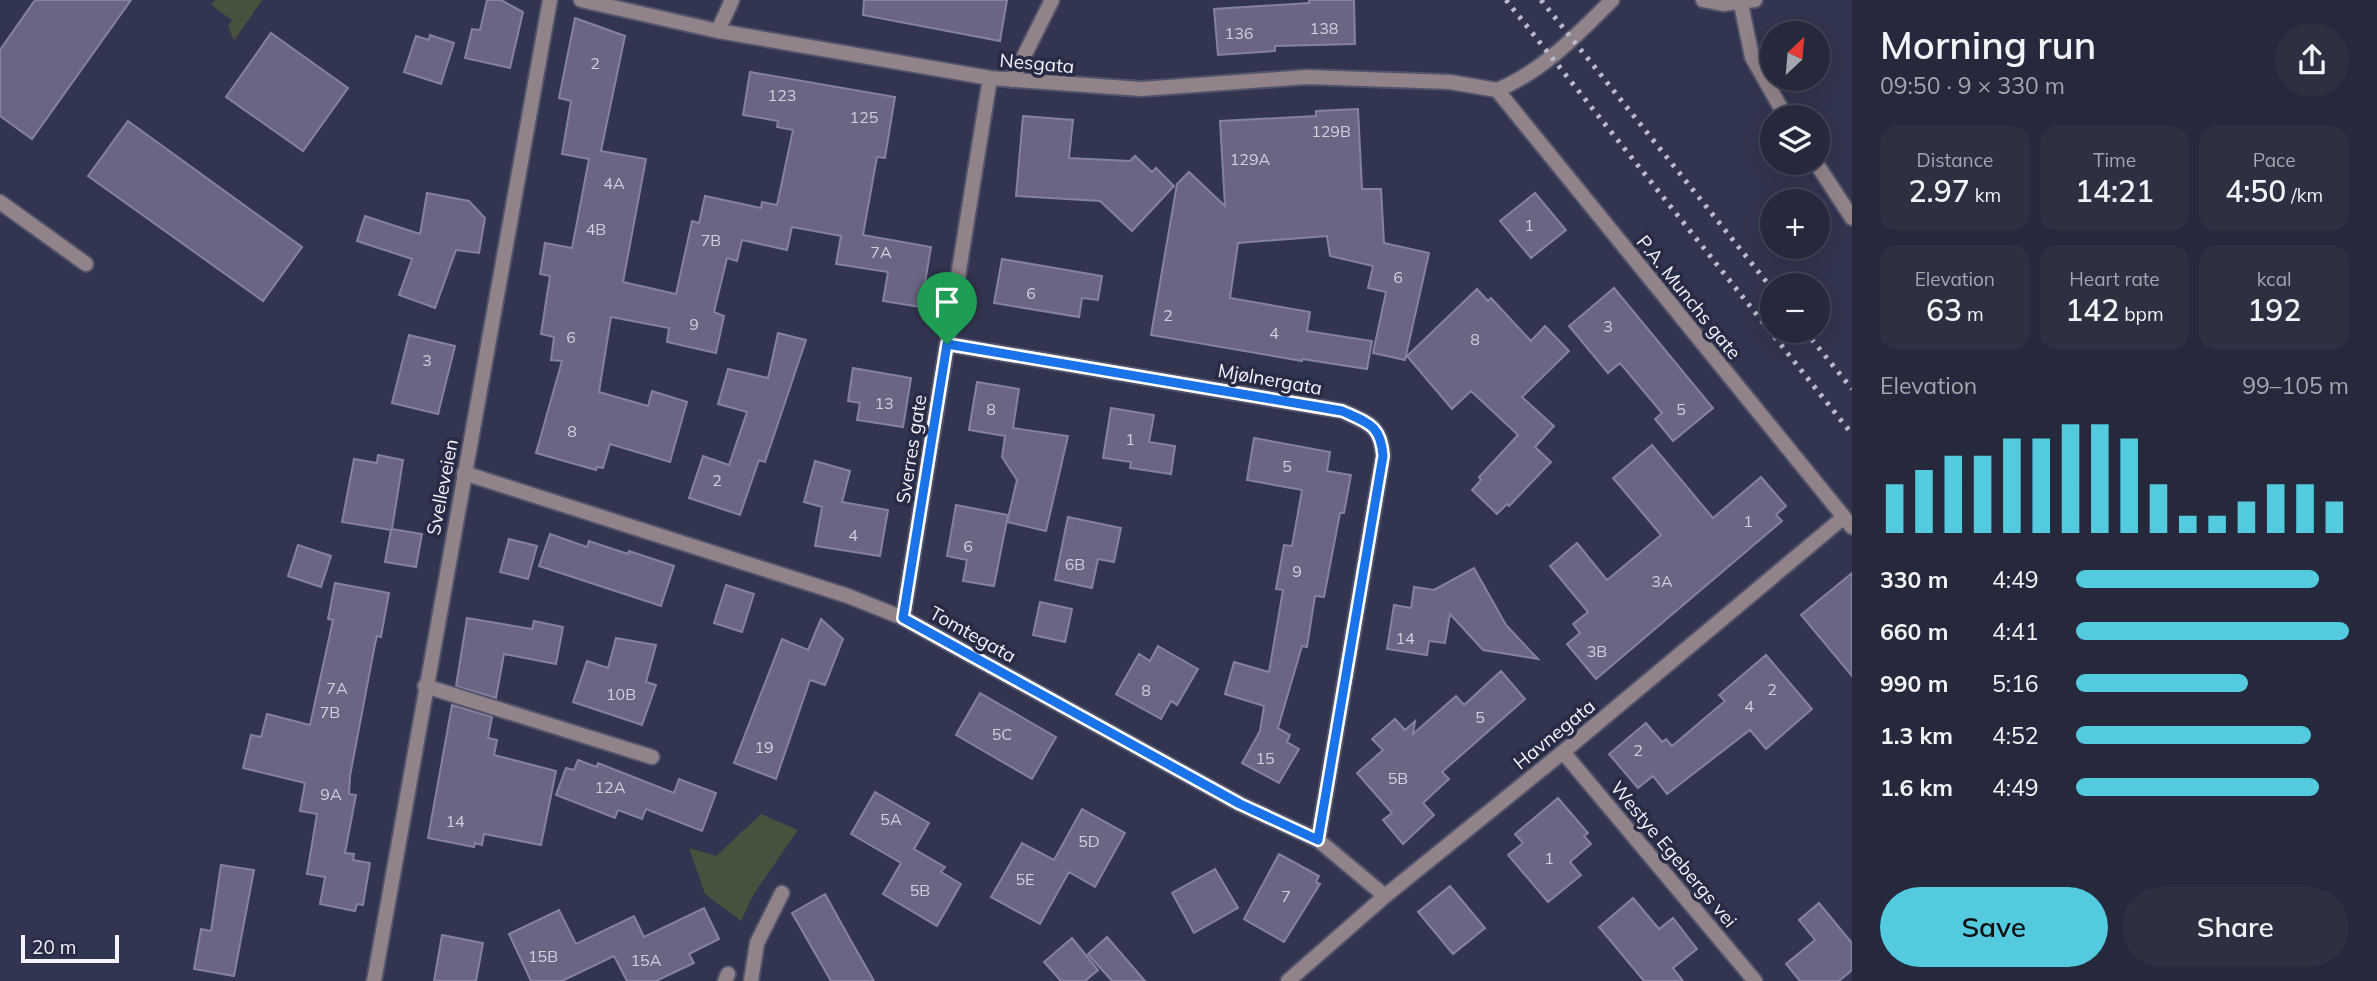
<!DOCTYPE html>
<html lang="en">
<head>
<meta charset="utf-8">
<style>
  :root { --surface:#26283b; --page:#2e3042; --text:#f1f3f6; --muted:#a4a6af; --line:#424455; --accent:#54cade }
  body { margin:0; font-family:Mulish,sans-serif; background:var(--page); color:var(--text); height:100vh; display:flex; flex-direction:column; font-size:26px; white-space:nowrap }
  * { box-sizing:border-box; margin:0 }
  p { font-size:23px; color:var(--muted) }
  .icon { flex:none; width:38px; height:38px; fill:none; stroke:currentColor; stroke-width:2; stroke-linecap:round; stroke-linejoin:round }
  .map { position:relative; flex:1; overflow:hidden }
  .sheet { display:flex; flex-direction:column; background:var(--surface); width:525px }
  .sheet>* { flex:none }
  .needle { width:46px; rotate:26deg }
  .buttons { position:absolute; left:1760px; top:21px; display:grid; gap:14px }
  .buttons a { display:grid; place-items:center; width:70px; height:70px; border-radius:50%; background:var(--surface); box-shadow:0 7px 28px #0002,0 0 0 2px var(--line); font-size:35px }
  .scale { position:absolute; left:21px; bottom:18px; width:98px; box-sizing:border-box; padding-left:7px; border:4px solid #f2f3fe; border-top:0; font-size:19px; line-height:24px; white-space:nowrap; color:#f2f3fe; -webkit-text-stroke:5px #282b44; paint-order:stroke }
  .pin { position:absolute; display:grid; place-items:center; width:60px; height:60px; color:#fff; margin:-72px -30px; border-radius:50% 50% 50% 0; rotate:-45deg; box-shadow:0 0 7px #0007 }
  .pin .icon { rotate:45deg }
  .round { display:grid; place-items:center; flex:none; width:74px; height:74px; border-radius:37px; background:var(--page) }
  .overview { display:flex; align-items:center; justify-content:space-between; height:119px; padding:0 28px }
  h1 { font-size:38px; font-weight:600; line-height:52px }
  .figures { display:grid; grid-template-columns:repeat(3,1fr); gap:10px; height:119px; padding:7px 28px }
  .figures div { display:grid; align-content:center; border-radius:18px; background:var(--page); text-align:center }
  .figures b { font-size:30px; font-weight:600 }
  .figures small { font-size:19px; font-weight:400 }
  .figures p { font-size:19px }
  .chart { height:196px; padding:14px 28px }
  .chart p { display:flex; justify-content:space-between }
  .chart svg { width:100%; height:126px; margin-top:7px; stroke:var(--accent); stroke-width:6 }
  .action { display:flex; gap:14px; margin-top:auto; padding:14px 28px }
  .action a { flex:1; height:80px; border-radius:42px; background:var(--accent); color:#111; font-size:28px; font-weight:600; line-height:80px; text-align:center }
  .action a+a { background:var(--page); color:var(--text) }
  ul { padding:0 28px; list-style:none; font-size:23px }
  li { display:grid; grid-template-columns:112px 84px 1fr; align-items:center; height:52px }
  li i { height:18px; border-radius:9px; background:var(--accent) }
  main { display:flex; flex:1; min-height:0 }
  .map>svg:first-child { display:block }
  .green { fill:#46513e }
  .building { fill:#6a6583; stroke:#8681a0; stroke-width:2 }
  .lines { fill:none; stroke-linecap:round; stroke-linejoin:round }
  .service-casing { stroke:#51536b; stroke-width:18 }
  .minor-casing { stroke:#51536b; stroke-width:18 }
  .tertiary-casing { stroke:#51536b; stroke-width:18 }
  .service { stroke:#928289; stroke-width:14 }
  .minor { stroke:#928289; stroke-width:14 }
  .tertiary { stroke:#928289; stroke-width:14 }
  .rail { stroke:#babccb; stroke-width:5; stroke-dasharray:3.5 7; stroke-linecap:butt }
  .route-casing { stroke:#fff; stroke-width:14 }
  .route { stroke:#1a73e8; stroke-width:9 }
  .labels { text-anchor:middle; dominant-baseline:central; stroke-width:7; stroke-linejoin:round; paint-order:stroke }
  .number-label { font-size:16px; fill:#d0d0df }
  .street-label { font-size:19px; fill:#f2f3fe; stroke:#282b44 }
</style>
</head>
<body>
<main>
<div class="map">
<svg width="1852" height="981" viewBox="0 0 1852 981">
  <rect width="100%" height="100%" fill="#32354f"/>
  <path class="green" d="M215,0h47l-28,41 -6,-15 4,-6 -21,-15z
    M761,814l37,16 -43,62 -14,29 -36,-27 -16,-46 27,8z"/>
  <path class="building" d="M35,0h96l-99,139 -32,-23v-66z
    M487,0h14l22,12 -13,56 -45,-10 7,-29 8,1z
    M864,0h143l-7,41 -137,-26z
    M1309,0h45l1,44 -80,2v5l-57,4 -4,-46 95,-6z
    M575,18l50,18 -24,115 45,8 -23,123 53,12 16,-73 7,2 6,-27 56,12 1,-6 15,3 16,-75 -16,-3 1,-6 -35,-6 7,-43 145,25 -10,61 -8,-1 -14,78 68,12 -10,60 -38,-6 5,-29 -52,-8 5,-28 -49,-9 -5,23 -45,-10 -5,21 -10,-3 -13,54 10,4 -8,37 -49,-11 2,-14 -58,-11 -12,75 49,14 4,-15 35,11 -17,60 -60,-18 -7,24 -6,-1 -1,3 -60,-17 26,-92 -11,-1 3,-23 -13,-3 9,-58 -10,-2 5,-31 27,5 17,-89 -27,-5 9,-53 -12,-3z
    M271,33l77,55 -45,63 -77,-54z
    M430,35l24,8 -13,41 -37,-12 12,-36 13,4z
    M1358,109l4,80h19l3,54 45,10 -24,107 -32,-7 13,-61 -18,-4 5,-22 -43,-10 -3,-20 -89,7 -8,55 80,14 -3,19 65,10 -5,28 -65,-10v2l-151,-26 26,-151 12,-12 36,34 -5,-85 96,-5v-5z
    M1023,116l50,4 -4,38 61,3 5,-5 17,16 4,-4 18,18 -42,45 -32,-30 -84,-5z
    M128,121l174,126 -39,54 -175,-125z
    M427,193l42,8 16,17 -6,35 -23,-3 -21,58 -36,-13 13,-36 -55,-18 8,-25 55,18z
    M1535,193l31,37 -35,28 -31,-37z
    M1002,259l100,17 -4,24 -16,-2 -3,19 -85,-14z
    M1614,288l99,120 -40,33 -18,-22 7,-6 -42,-50 -12,10 -39,-47z
    M1477,289l11,12 3,-3 40,43 14,-15 24,25 -47,46 32,29 -19,21 16,15 -42,44 -2,-2 -10,10 -25,-24 9,-10 -2,-3 39,-42 -47,-44 -19,18 -45,-53z
    M778,333l28,7 -41,122 -6,-2 -19,55 -51,-17 14,-42 26,9 18,-53 -29,-8 10,-35 40,9z
    M409,335l46,11 -17,68 -46,-11z
    M853,368l58,10 -8,49 -46,-7 3,-17 -12,-2z
    M977,382l42,7 -6,39 55,8 -22,95 -39,-9 10,-42 -15,-23 3,-21 -36,-6z
    M1111,408l43,7 -5,27 26,4 -4,28 -41,-6 1,-6 -28,-4z
    M1254,438l76,14 -3,19 24,4 -7,38h-4l-16,84 -9,-1 -8,51 -5,-1 -24,82 12,7 -3,7 12,7 -20,34 -37,-20 18,-32 4,-25 -39,-12 9,-32 35,10 14,-82 -7,-1 8,-44 8,1 10,-56 -55,-10z
    M1652,445l61,73 48,-41 25,29 -10,9 6,6 -186,158 -29,-35 13,-11 -7,-9 15,-12 -38,-46 27,-23 30,37 54,-45 -48,-57z
    M378,455l25,5 -11,69 30,5 -6,33 -31,-5 6,-32 -49,-8 12,-63 23,4z
    M815,461l35,10 -8,31 46,8 -8,46 -65,-10 7,-39 -18,-5z
    M956,505l52,10 -14,71 -31,-5 4,-21 -20,-4z
    M1068,517l53,11 -7,34 -16,-3 -6,29 -37,-8z
    M550,534l37,13 2,-6 39,13 1,-3 45,15 -13,40 -122,-40z
    M509,539l28,7 -9,33 -28,-7z
    M298,545l33,11 -10,31 -33,-11z
    M1474,568l32,57 32,34 -55,-9 -33,-36 -5,29 -16,-2 -2,14 -40,-6 7,-44 17,3 3,-21 20,3z
    M1852,573v103l-51,-61z
    M335,583l54,10 -8,44 -4,-1 -2,8 -25,132 -1,18 7,1 -11,58 9,1 -1,6 17,3 -7,42 -6,-1 -2,7 -35,-7 5,-27 -18,-3 10,-60 -17,-3 5,-28 -62,-15 8,-33 10,2 6,-23 43,11 23,-105 -5,-1z
    M726,585l28,9 -12,38 -28,-9z
    M1040,602l32,7 -7,33 -32,-7z
    M467,618l65,11 2,-8 29,6 -7,37 -52,-10 -8,44 -40,-12z
    M821,619l22,20 -18,46 -15,-5 -34,99 -42,-16 48,-124 26,11z
    M616,638l40,7 -10,37 10,3 -14,40 -69,-23 14,-41 21,7z
    M1158,646l40,23 -21,36 -6,-4 -10,18 -45,-25 23,-40 11,7z
    M1766,655l46,54 -46,40 -16,-19 -83,64 -14,-18 -15,12 -29,-34 37,-31 16,19 4,-3 6,7 53,-45 -6,-6z
    M1501,671l24,28 -83,73 7,7 -26,24 11,12 -31,29 -20,-24 9,-7 -35,-40 26,-23 -11,-11 23,-20 10,11 10,-9 -2,13 43,-38 8,9z
    M980,693l76,44 -24,42 -76,-44z
    M452,705l40,12 -4,21 9,2 -3,15 62,16 -15,74 -57,-11 -2,11 -7,-2 -1,4 -46,-9z
    M578,760l19,7 1,-4 76,30 5,-14 37,14 -14,38 -56,-22 -4,10 -24,-9 -3,8 -59,-23 10,-27 8,2z
    M875,792l54,31 -15,26 31,18 -4,5 20,12 -24,42 -54,-32 18,-31 -50,-29z
    M1558,798l30,35 -4,3 7,8 -21,18 11,13 -33,27 -40,-47 15,-12 -8,-9z
    M1082,809l43,24 -30,54 -26,-15 -29,52 -49,-27 31,-54 32,17z
    M1279,854l40,22 -3,6 4,2 -36,58 -40,-23z
    M221,865l33,5 -20,106 -40,-7 7,-40 10,2z
    M1215,869l23,39 -44,25 -22,-40z
    M1450,886l35,42 -32,26 -35,-42z
    M825,894l25,45 24,42h-43l-39,-68z
    M1633,898l26,31 14,-11 24,31 -24,19 10,13h-39l-45,-54z
    M1819,903l33,40v27l-13,11h-39l-14,-17 29,-24 -16,-20z
    M704,908l15,31 -30,15 5,9 -38,18h-29l-13,-25 -52,25h-31l-22,-47 50,-24 17,34 58,-28 10,21z
    M442,935l41,8 -7,38h-42z
    M1107,937l38,44h-33l-24,-27z
    M1072,938l26,32 -13,11h-24l-17,-19z"/>
  <g class="lines">
    <defs>
      <path id="service" d="M0,202l86,62
        M425,686l227,71
        M725,981l3,-7
        M751,981l6,-38 25,-50"/>
      <path id="minor" d="M581,0l137,31 272,47 151,11 166,-12 143,5 47,8
        M1703,0l20,4 32,-4
        M1741,4l11,53 34,60
        M718,31l14,-31
        M1012,80l40,-80
        M1497,90l355,437
        M1497,90c45,-18 81,-56 115,-90
        M1816,163l36,55
        M947,344l395,67c26,12 39,14 41,45l-65,384
        M464,473l384,123 55,22 337,186 78,36 67,56
        M903,618l87,-540
        M1563,752l192,229
        M1288,981l97,-85 178,-144 281,-235"/>
      <path id="tertiary" d="M374,981l176,-981"/>
    </defs>
    <use href="#service" class="service-casing"/>
    <use href="#minor" class="minor-casing"/>
    <use href="#tertiary" class="tertiary-casing"/>
    <use href="#service" class="service"/>
    <use href="#minor" class="minor"/>
    <use href="#tertiary" class="tertiary"/>
    <path class="rail" d="M1506,0l346,434
      M1541,0l232,290
      M1805,331l47,58"/>
  </g>
  <g class="lines">
    <defs>
      <path id="route" d="M947,344l395,67c26,12 39,14 41,45l-65,384 -78,-36 -337,-186z"/>
    </defs>
    <use href="#route" class="route-casing"/>
    <use href="#route" class="route"/>
  </g>
  <g class="labels">
    <g class="number-label">
      <text x="1324" y="28">138</text>
      <text x="1239" y="33">136</text>
      <text x="595" y="63">2</text>
      <text x="782" y="95">123</text>
      <text x="864" y="117">125</text>
      <text x="1331" y="131">129B</text>
      <text x="1250" y="159">129A</text>
      <text x="614" y="183">4A</text>
      <text x="1529" y="225">1</text>
      <text x="596" y="229">4B</text>
      <text x="711" y="240">7B</text>
      <text x="881" y="252">7A</text>
      <text x="1398" y="277">6</text>
      <text x="1031" y="293">6</text>
      <text x="1168" y="315">2</text>
      <text x="694" y="324">9</text>
      <text x="1608" y="326">3</text>
      <text x="1274" y="333">4</text>
      <text x="571" y="337">6</text>
      <text x="1475" y="339">8</text>
      <text x="427" y="360">3</text>
      <text x="884" y="403">13</text>
      <text x="991" y="409">8</text>
      <text x="1681" y="409">5</text>
      <text x="572" y="431">8</text>
      <text x="1130" y="439">1</text>
      <text x="1287" y="466">5</text>
      <text x="717" y="480">2</text>
      <text x="1748" y="521">1</text>
      <text x="853" y="535">4</text>
      <text x="968" y="546">6</text>
      <text x="1075" y="564">6B</text>
      <text x="1297" y="571">9</text>
      <text x="1662" y="581">3A</text>
      <text x="1405" y="638">14</text>
      <text x="1597" y="651">3B</text>
      <text x="337" y="688">7A</text>
      <text x="1772" y="689">2</text>
      <text x="1146" y="690">8</text>
      <text x="621" y="694">10B</text>
      <text x="1749" y="706">4</text>
      <text x="330" y="712">7B</text>
      <text x="1480" y="717">5</text>
      <text x="1002" y="734">5C</text>
      <text x="764" y="747">19</text>
      <text x="1638" y="750">2</text>
      <text x="1265" y="758">15</text>
      <text x="1398" y="778">5B</text>
      <text x="610" y="787">12A</text>
      <text x="331" y="794">9A</text>
      <text x="891" y="819">5A</text>
      <text x="455" y="821">14</text>
      <text x="1089" y="841">5D</text>
      <text x="1549" y="858">1</text>
      <text x="1025" y="879">5E</text>
      <text x="920" y="890">5B</text>
      <text x="1286" y="896">7</text>
      <text x="543" y="956">15B</text>
      <text x="646" y="960">15A</text>
    </g>
    <g class="street-label">
      <text transform="translate(1037 63) rotate(5)">Nesgata</text>
      <text transform="translate(1689 297) rotate(51)">P.A. Munchs gate</text>
      <text transform="translate(1270 379) rotate(10)">Mjølnergata</text>
      <text transform="translate(911 449) rotate(-81)">Sverres gate</text>
      <text transform="translate(442 487) rotate(-79)">Svelleveien</text>
      <text transform="translate(973 634) rotate(29)">Tomtegata</text>
      <text transform="translate(1554 734) rotate(-39)">Havnegata</text>
      <text transform="translate(1674 854) rotate(50)">Westye Egebergs vei</text>
    </g>
  </g>
</svg>
<div class="buttons">
<a><svg class="needle" viewBox="-14 -14 28 28"><path d="M0-13l5 13h-10z" fill="#e53935"/><path d="M0 13l5-13h-10z" fill="#a4a6af"/></svg></a>
<a><svg class="icon" aria-label="layers" viewBox="0 0 24 24"><path d="M12 4l9 5-9 5-9-5zM3 14l9 5 9-5"/></svg></a>
<a>+</a>
<a>−</a>
</div>
<div class="scale">20 m</div>
<div class="pin" style="left:947px;top:344px;background:#1e9e55"><svg class="icon" aria-label="arrive" viewBox="0 0 24 24"><path d="M6 21V4h12l-3 4 3 4H6"/></svg></div>
</div>
<section class="sheet">
<div class="overview"><div><h1>Morning run</h1><p>09:50 · 9 × 330 m</p></div><a class="round"><svg class="icon" aria-label="share" viewBox="0 0 24 24"><path d="M12 15V3M7 8l5-5 5 5M5 13v7h14v-7"/></svg></a></div>
<div class="figures">
<div><p>Distance</p><b>2.97<small> km</small></b></div>
<div><p>Time</p><b>14:21</b></div>
<div><p>Pace</p><b>4:50<small> /km</small></b></div>
</div>
<div class="figures">
<div><p>Elevation</p><b>63<small> m</small></b></div>
<div><p>Heart rate</p><b>142<small> bpm</small></b></div>
<div><p>kcal</p><b>192</b></div>
</div>
<div class="chart"><p><span>Elevation</span>99–105 m</p>
<svg viewBox="0 0 160 44" preserveAspectRatio="none"><path d="M5 44V27M15 44V22M25 44V17M35 44V17M45 44V11M55 44V11M65 44V6M75 44V6M85 44V11M95 44V27M105 44V38M115 44V38M125 44V33M135 44V27M145 44V27M155 44V33"/></svg>
</div>
<ul>
<li><b>330 m</b>4:49<i style="width:89%"></i></li>
<li><b>660 m</b>4:41<i style="width:100%"></i></li>
<li><b>990 m</b>5:16<i style="width:63%"></i></li>
<li><b>1.3 km</b>4:52<i style="width:86%"></i></li>
<li><b>1.6 km</b>4:49<i style="width:89%"></i></li>
</ul>
<div class="action"><a>Save</a><a>Share</a></div>
</section>
</main>
</body>
</html>
